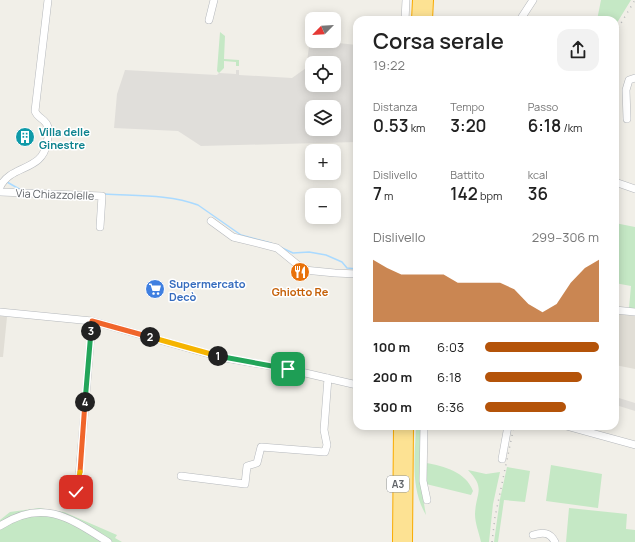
<!DOCTYPE html>
<html lang="it">
<head>
<meta charset="utf-8">
<style>
  :root { --surface:#fff; --page:#f2f2f2; --text:#222; --muted:#767676; --accent:#b45309 }
  body { margin:0; font-family:Manrope,sans-serif; background:var(--page); color:var(--text); height:100vh; display:flex; flex-direction:column; font-size:15px; white-space:nowrap }
  * { box-sizing:border-box; margin:0 }
  p { font-size:13px; color:var(--muted) }
  .icon { flex:none; width:22px; height:22px; fill:none; stroke:currentColor; stroke-width:2; stroke-linecap:round; stroke-linejoin:round }
  .map { position:relative; flex:1; overflow:hidden }
  .details { position:absolute; left:353px; top:16px; width:266px; height:414px; display:flex; flex-direction:column; background:var(--surface); border-radius:12px; box-shadow:0 2px 10px #0003 }
  .details>* { flex:none }
  .needle { width:26px; rotate:246deg }
  .tools { position:absolute; left:305px; top:12px; display:grid; gap:8px }
  .tools a { display:grid; place-items:center; width:36px; height:36px; border-radius:8px; background:var(--surface); box-shadow:0 2px 10px #0003; font-size:20px }
  .pin { position:absolute; display:grid; place-items:center; width:34px; height:34px; color:#fff; margin:-17px; border-radius:8px; box-shadow:0 2px 6px #0006 }
  .km { position:absolute; width:20px; height:20px; margin:-10px; border-radius:50%; background:#222; color:#fff; font-size:11px; line-height:20px; text-align:center }
  .round { display:grid; place-items:center; flex:none; width:42px; height:42px; border-radius:12px; background:var(--page) }
  .headline { display:flex; align-items:center; justify-content:space-between; height:68px; padding:0 20px }
  h1 { font-size:22px; font-weight:600; line-height:30px }
  .stats { display:grid; grid-template-columns:repeat(3,1fr); gap:6px; height:68px; padding:4px 20px }
  .stats div { display:grid; align-content:center }
  .stats b { font-size:17px; font-weight:600 }
  .stats small { font-size:11px; font-weight:400 }
  .stats p { font-size:11px }
  .chart { height:112px; padding:8px 20px }
  .chart p { display:flex; justify-content:space-between }
  .chart svg { width:100%; height:72px; margin-top:4px; fill:var(--accent); opacity:.7 }
  ul { padding:0 20px; list-style:none; font-size:13px }
  li { display:grid; grid-template-columns:64px 48px 1fr; align-items:center; height:30px }
  li i { height:10px; border-radius:5px; background:var(--accent) }
  .map>svg:first-child { display:block }
  .industrial { fill:#e0deda; fill-rule:evenodd }
  .education { fill:#e1ded6 }
  .green { fill:#c5e8c5 }
  .lines { fill:none; stroke-linecap:round; stroke-linejoin:round }
  .stream { stroke:#aadaff; stroke-width:1.5 }
  .minor-casing { stroke:#b5b8bc; stroke-width:8 }
  .highway-casing { stroke:#f9ab00; stroke-width:12 }
  .minor { stroke:#fff; stroke-width:7 }
  .highway { stroke:#fde293; stroke-width:10 }
  .rail { stroke:#b6b7b8; stroke-width:1.5; stroke-dasharray:1 5; stroke-linecap:butt }
  .split-1-casing { stroke:#fff; stroke-width:8 }
  .split-2-casing { stroke:#fff; stroke-width:8 }
  .split-3-casing { stroke:#fff; stroke-width:8 }
  .split-4-casing { stroke:#fff; stroke-width:8 }
  .split-5-casing { stroke:#fff; stroke-width:8 }
  .split-6-casing { stroke:#fff; stroke-width:8 }
  .split-1 { stroke:#22a559; stroke-width:5 }
  .split-2 { stroke:#f5b400; stroke-width:5 }
  .split-3 { stroke:#f0652b; stroke-width:5 }
  .split-4 { stroke:#22a559; stroke-width:5 }
  .split-5 { stroke:#f0652b; stroke-width:5 }
  .split-6 { stroke:#f5b400; stroke-width:5 }
  .labels { text-anchor:middle; dominant-baseline:central; stroke-width:3; stroke-linejoin:round; paint-order:stroke }
  .shield { fill:#fff; stroke:#8f9295; stroke-width:1 }
  .shield-label { font-size:10px; font-weight:bold; fill:#5f6368 }
  .culture-label { font-size:11px; font-weight:bold; fill:#0d838f; stroke:#fff; text-anchor:start }
  .street-label { font-size:11px; fill:#5f6368; stroke:#fff }
  .shop-label { font-size:11px; font-weight:bold; fill:#366cbe; stroke:#fff; text-anchor:start }
  .food-label { font-size:11px; font-weight:bold; fill:#c56008; stroke:#fff }
</style>
</head>
<body>
<div class="map">
<svg width="635" height="542" viewBox="0 0 635 542">
  <rect width="100%" height="100%" fill="#f1efe8"/>
  <path class="industrial" d="M310,40l47,5v97l-156,4 -23,-15 -64,-3 3,-34 8,-24 92,5 2,-2 17,1v-4h3v5l53,3 14,-10zM312,63h22v22h-22zM312,107h22v22h-22z
    M619,398l16,5v8l-19,-6z"/>
  <path class="education" d="M615,314l20,2v53l-20,-4z
    M0,316l7,1 -4,40h-3z"/>
  <path class="green" d="M601,0h30l-16,26v-6h-18z
    M220,32l5,4 -1,23 15,1v6h-3v-4l-12,-1v7l-5,5 -2,-2z
    M615,223l20,4v81h-6l2,-22 -16,-3z
    M416,426h5v61l5,28c-16,-27 -11,-59 -10,-89z
    M426,463c18,3 40,9 47,28l-2,4 -45,-11z
    M551,465l51,9 -4,34 -52,-7z
    M507,467l23,4 -5,31 -21,-2 -6,42h-4l6,-43z
    M468,470l18,4 14,-2 -7,32 -4,38h-8c-2,-9 -6,-19 -6,-28 1,-22 11,-25 -7,-44z
    M39,508l25,4 53,23 -2,3 7,4h-122v-22l10,-8z
    M569,508l58,6 -1,15 9,1v12h-69z"/>
  <g class="lines">
    <path class="stream" d="M7,182l14,8
      M104,194c31,2 65,0 94,11l43,30 30,8
      M280,247l13,6 16,-1 17,3 16,7 5,6 10,1"/>
    <defs>
      <path id="minor" d="M209,20l5,-20
        M405,20l1,-20
        M520,20l13,-20
        M627,119l-1,-29 3,-10 6,-2
        M615,182l20,7
        M0,187c11,-23 43,-15 47,-45 1,-5 3,-10 1,-15 -2,-8 -11,-9 -13,-16l13,-111
        M0,192l102,4 -2,31
        M211,221l22,16 44,11 27,22 31,3 22,1
        M615,310l20,2
        M0,312l92,9 128,36 68,12 69,16
        M424,426l-1,55 4,19
        M566,426l69,19
        M502,459l6,-33
        M181,476l64,8 2,-18 10,-3 4,-16 64,5 2,-7 -3,-15 4,-52
        M76,492l3,-14 13,-157
        M0,526c43,-28 70,-8 108,16
        M533,535c10,-3 17,-3 22,7"/>
      <path id="highway" d="M417,20l1,-20
        M427,20l1,-20
        M398,542l1,-116
        M407,542l1,-116"/>
    </defs>
    <use href="#minor" class="minor-casing"/>
    <use href="#highway" class="highway-casing"/>
    <use href="#minor" class="minor"/>
    <use href="#highway" class="highway"/>
    <path class="rail" d="M615,33l20,-33
      M492,542l3,-25 19,-91"/>
  </g>
  <g class="lines">
    <defs>
      <path id="split-1" d="M218,356l70,13"/>
      <path id="split-2" d="M150,337l68,19"/>
      <path id="split-3" d="M91,331l1,-10 58,16"/>
      <path id="split-4" d="M85,402l6,-71"/>
      <path id="split-5" d="M80,472l5,-70"/>
      <path id="split-6" d="M76,492l4,-20"/>
    </defs>
    <use href="#split-1" class="split-1-casing"/>
    <use href="#split-2" class="split-2-casing"/>
    <use href="#split-3" class="split-3-casing"/>
    <use href="#split-4" class="split-4-casing"/>
    <use href="#split-5" class="split-5-casing"/>
    <use href="#split-6" class="split-6-casing"/>
    <use href="#split-1" class="split-1"/>
    <use href="#split-2" class="split-2"/>
    <use href="#split-3" class="split-3"/>
    <use href="#split-4" class="split-4"/>
    <use href="#split-5" class="split-5"/>
    <use href="#split-6" class="split-6"/>
  </g>
  <defs>
    <symbol id="building-disc" viewBox="-11 -11 22 22"><circle r="9.5" fill="#0f9aa8" stroke="#fff"/><path d="M-4-6H4V6H1V3H-1V6H-4ZM-2.5-4.3h1.7v1.8h-1.7ZM.8-4.3h1.7v1.8H.8ZM-2.5-1h1.7V.8h-1.7ZM.8-1h1.7V.8H.8Z" fill="#fff"/></symbol>
    <symbol id="restaurant-disc" viewBox="-11 -11 22 22"><circle r="9.5" fill="#e8710a" stroke="#fff"/><path d="M-5-6h1v4h1v-4h1v4h1v-4h1v5L-1.5 .5V6h-2V.5L-5-1ZM5-6V6H3V1.5H1.5Q1.5-4 5-6Z" fill="#fff"/></symbol>
    <symbol id="supermarket-disc" viewBox="-11 -11 22 22"><circle r="9.5" fill="#3f7fe0" stroke="#fff"/><path d="M-6-5.5h2.5l.6 2H6L4.5 2H-2.5L-4.4-4H-6ZM-1.5 3.2a1.3 1.3 0 1 0 .1 0ZM3 3.2a1.3 1.3 0 1 0 .1 0Z" fill="#fff"/></symbol>
  </defs>
  <g fill-rule="evenodd">
    <use href="#building-disc" x="14" y="126" width="22" height="22"/>
    <use href="#restaurant-disc" x="289" y="261" width="22" height="22"/>
    <use href="#supermarket-disc" x="144" y="278" width="22" height="22"/>
  </g>
  <g class="labels">
    <rect class="shield" x="387" y="476" width="22" height="16" rx="3"/>
    <g class="shield-label">
      <text x="398" y="484">A3</text>
    </g>
    <g class="culture-label">
      <text x="39" y="131">Villa delle<tspan x="39" dy="13">Ginestre</tspan></text>
    </g>
    <g class="street-label">
      <text transform="translate(55 194) rotate(2)">Via Chiazzolelle</text>
    </g>
    <g class="shop-label">
      <text x="169" y="283">Supermercato<tspan x="169" dy="13">Decò</tspan></text>
    </g>
    <g class="food-label">
      <text x="300" y="291">Ghiotto Re</text>
    </g>
  </g>
</svg>
<div class="tools">
<a><svg class="needle" viewBox="-14 -14 28 28"><path d="M0-13l5 13h-10z" fill="#e53935"/><path d="M0 13l5-13h-10z" fill="#767676"/></svg></a>
<a><svg class="icon" aria-label="locate" viewBox="0 0 24 24"><circle cx="12" cy="12" r="6"/><path d="M12 2v4M12 18v4M2 12h4M18 12h4"/></svg></a>
<a><svg class="icon" aria-label="layers" viewBox="0 0 24 24"><path d="M12 4l9 5-9 5-9-5zM3 14l9 5 9-5"/></svg></a>
<a>+</a>
<a>−</a>
</div>
<div class="pin" style="left:288px;top:369px;background:#1e9e55"><svg class="icon" aria-label="arrive" viewBox="0 0 24 24"><path d="M6 21V4h12l-3 4 3 4H6"/></svg></div>
<div class="pin" style="left:76px;top:492px;background:#d93025"><svg class="icon" aria-label="check" viewBox="0 0 24 24"><path d="M5 12l5 5 9-10"/></svg></div>
<b class="km" style="left:218px;top:356px">1</b>
<b class="km" style="left:150px;top:337px">2</b>
<b class="km" style="left:91px;top:331px">3</b>
<b class="km" style="left:85px;top:402px">4</b>
<section class="details">
<div class="headline"><div><h1>Corsa serale</h1><p>19:22</p></div><a class="round"><svg class="icon" aria-label="share" viewBox="0 0 24 24"><path d="M12 15V3M7 8l5-5 5 5M5 13v7h14v-7"/></svg></a></div>
<div class="stats">
<div><p>Distanza</p><b>0.53<small> km</small></b></div>
<div><p>Tempo</p><b>3:20</b></div>
<div><p>Passo</p><b>6:18<small> /km</small></b></div>
</div>
<div class="stats">
<div><p>Dislivello</p><b>7<small> m</small></b></div>
<div><p>Battito</p><b>142<small> bpm</small></b></div>
<div><p>kcal</p><b>36</b></div>
</div>
<div class="chart"><p><span>Dislivello</span>299–306 m</p>
<svg viewBox="0 0 160 44" preserveAspectRatio="none"><path d="M0 44V6L10 11L20 15L30 15L40 15L50 15L60 20L70 20L80 20L90 20L100 24L110 33L120 38L130 33L140 20L150 11L160 6V44z"/></svg>
</div>
<ul>
<li><b>100 m</b>6:03<i style="width:100%"></i></li>
<li><b>200 m</b>6:18<i style="width:85%"></i></li>
<li><b>300 m</b>6:36<i style="width:71%"></i></li>
</ul>
</section>
</div>
</body>
</html>
